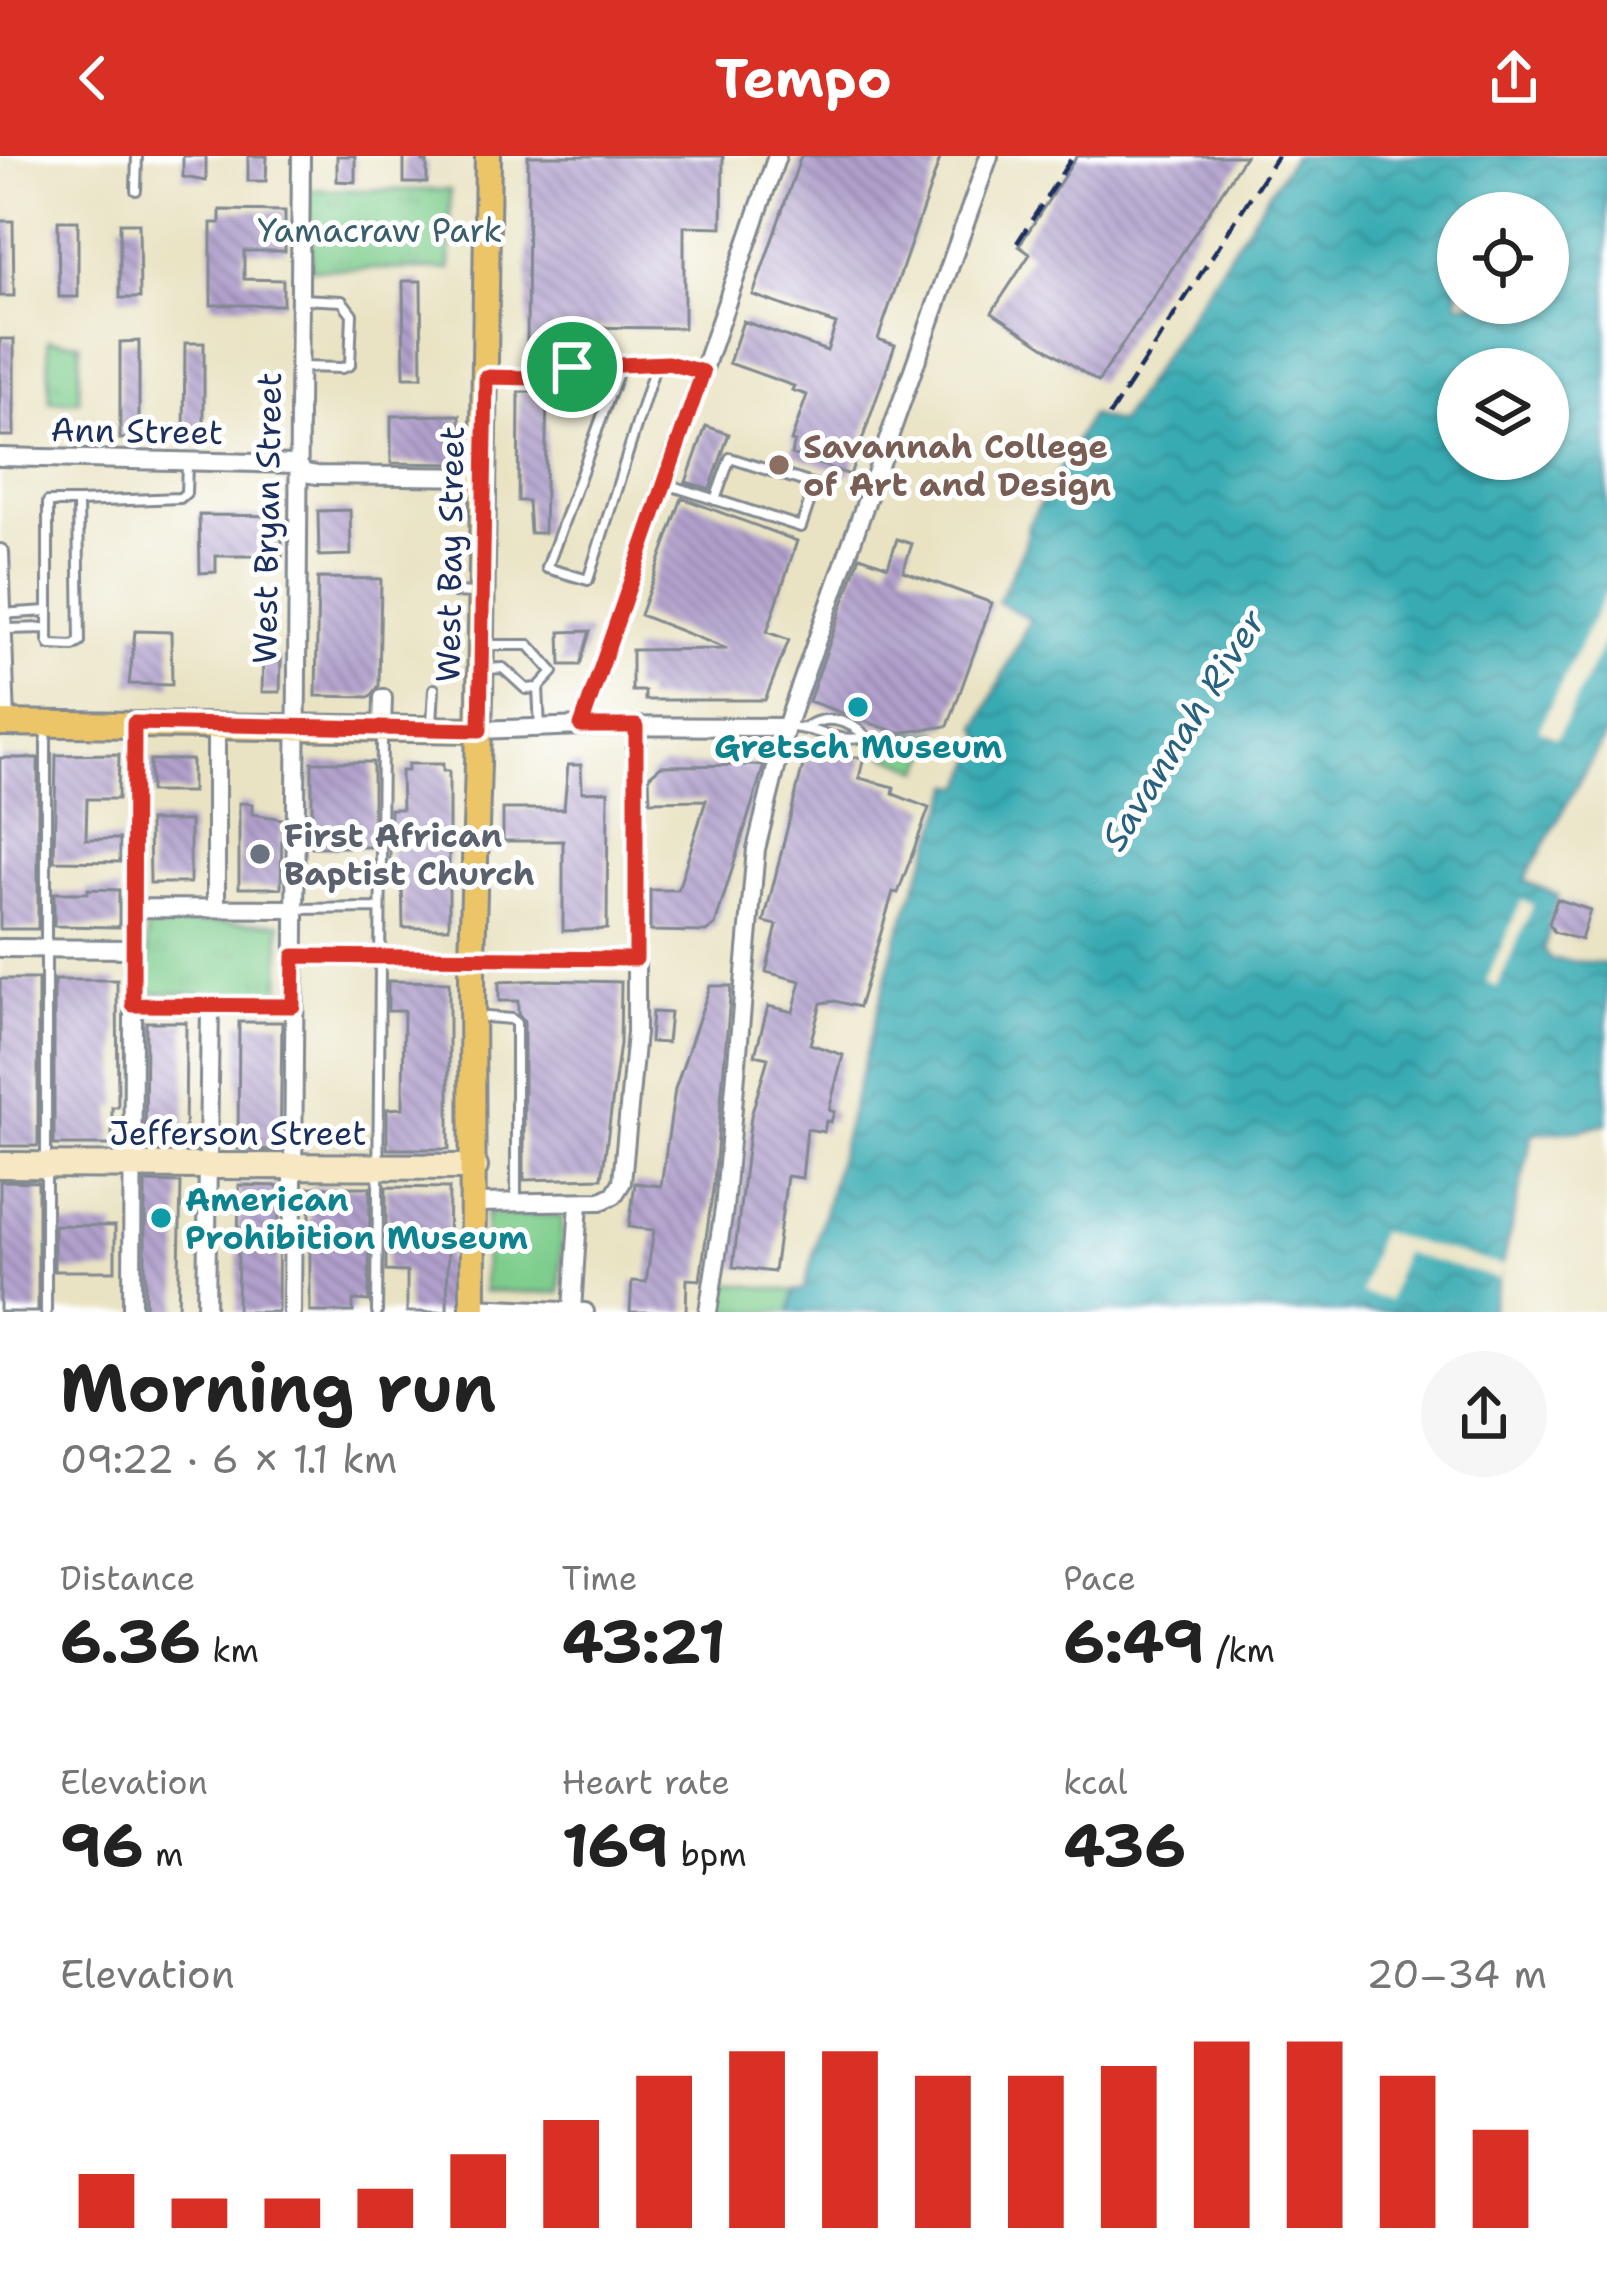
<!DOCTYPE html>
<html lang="en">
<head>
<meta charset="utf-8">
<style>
  :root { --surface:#fff; --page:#f6f6f6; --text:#222; --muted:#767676; --accent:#d93025 }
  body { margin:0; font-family:"Shantell Sans",sans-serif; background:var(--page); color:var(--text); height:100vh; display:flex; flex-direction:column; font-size:45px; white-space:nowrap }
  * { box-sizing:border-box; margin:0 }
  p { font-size:39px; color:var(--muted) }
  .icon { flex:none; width:66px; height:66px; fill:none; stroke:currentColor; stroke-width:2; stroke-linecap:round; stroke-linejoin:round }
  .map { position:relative; height:1156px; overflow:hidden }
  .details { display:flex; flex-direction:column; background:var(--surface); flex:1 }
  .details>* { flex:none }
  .tools { position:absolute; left:1437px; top:36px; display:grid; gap:24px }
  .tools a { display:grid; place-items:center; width:132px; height:132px; border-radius:50%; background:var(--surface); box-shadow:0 3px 9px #0004; font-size:60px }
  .pin { position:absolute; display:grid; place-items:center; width:102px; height:102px; color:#fff; margin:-51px; border:6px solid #fff; border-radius:50%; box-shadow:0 3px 12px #0007 }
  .round { display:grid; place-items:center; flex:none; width:126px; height:126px; border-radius:63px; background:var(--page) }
  .headline { display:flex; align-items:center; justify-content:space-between; height:204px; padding:0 60px }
  h1 { font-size:66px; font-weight:700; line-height:90px }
  .figures { display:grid; grid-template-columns:repeat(3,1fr); gap:18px; height:204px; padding:12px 60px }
  .figures div { display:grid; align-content:center }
  .figures b { font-size:60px; font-weight:700 }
  .figures small { font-size:33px; font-weight:400 }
  .figures p { font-size:33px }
  .chart { height:336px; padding:24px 60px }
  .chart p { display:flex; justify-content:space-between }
  .chart svg { width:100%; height:216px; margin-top:12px; stroke:var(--accent); stroke-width:6 }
  header { display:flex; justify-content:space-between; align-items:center; height:156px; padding:0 60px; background:var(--accent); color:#fff; font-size:54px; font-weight:700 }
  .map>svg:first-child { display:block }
  .grass { fill:#7ecd8c; stroke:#4c7e75; stroke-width:3 }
  .park { fill:url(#park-tufts); stroke:#4c7e75; stroke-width:3 }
  .water { fill:url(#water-waves); stroke:#2a6d88; stroke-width:3; fill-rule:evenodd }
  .pier { fill:#e9e3c3 }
  .building { fill:url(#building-back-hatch) }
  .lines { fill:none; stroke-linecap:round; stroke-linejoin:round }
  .lane-casing { stroke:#828990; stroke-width:14 }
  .street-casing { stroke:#828990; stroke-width:22 }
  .secondary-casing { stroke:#828990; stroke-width:30 }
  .primary-casing { stroke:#828990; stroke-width:30 }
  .lane { stroke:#fff; stroke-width:8 }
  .street { stroke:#fff; stroke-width:16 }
  .secondary { stroke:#f7e8c3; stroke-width:24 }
  .primary { stroke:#ecc569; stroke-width:24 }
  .rail { stroke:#1b2f5e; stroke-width:4.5; stroke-dasharray:18 9; stroke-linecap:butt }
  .route-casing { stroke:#fff; stroke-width:24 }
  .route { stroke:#d93025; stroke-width:15 }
  .education-dot { fill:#8d6e63; stroke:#fff; stroke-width:4.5 }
  .culture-dot { fill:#0f9aa8; stroke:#fff; stroke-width:4.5 }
  .worship-dot { fill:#6b7280; stroke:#fff; stroke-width:4.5 }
  .labels { text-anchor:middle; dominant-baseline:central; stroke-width:10; stroke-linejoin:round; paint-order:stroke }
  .park-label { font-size:33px; fill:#395e6c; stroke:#fff }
  .street-label { font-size:33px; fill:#1b2f5e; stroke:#fff }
  .education-label { font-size:33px; font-weight:bold; fill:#785e54; stroke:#fff; text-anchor:start }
  .culture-label { font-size:33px; font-weight:bold; fill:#0d838f; stroke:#fff }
  .worship-label { font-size:33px; font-weight:bold; fill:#5b616d; stroke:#fff; text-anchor:start }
  .water-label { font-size:36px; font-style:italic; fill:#276180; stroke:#fff }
</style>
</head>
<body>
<header><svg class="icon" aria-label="back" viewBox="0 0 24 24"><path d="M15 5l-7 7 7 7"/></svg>Tempo<svg class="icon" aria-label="share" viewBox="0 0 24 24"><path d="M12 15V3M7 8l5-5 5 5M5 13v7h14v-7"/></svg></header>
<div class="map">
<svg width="1607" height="1156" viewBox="0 0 1607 1156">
  <defs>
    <pattern id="park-tufts" width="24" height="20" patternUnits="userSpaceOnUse" patternTransform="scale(3)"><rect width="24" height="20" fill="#7ecd8c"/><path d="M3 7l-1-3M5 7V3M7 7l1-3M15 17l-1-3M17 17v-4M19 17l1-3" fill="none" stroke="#6cb07b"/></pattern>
    <pattern id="water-waves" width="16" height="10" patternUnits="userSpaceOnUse" patternTransform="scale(3)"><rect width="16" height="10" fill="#38abb2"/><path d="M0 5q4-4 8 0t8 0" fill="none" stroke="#2e8c94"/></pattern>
    <pattern id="building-back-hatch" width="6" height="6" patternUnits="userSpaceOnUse" patternTransform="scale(3)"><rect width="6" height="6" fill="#b1a0cc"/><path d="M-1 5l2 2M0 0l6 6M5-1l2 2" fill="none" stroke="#8f83a9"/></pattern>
  </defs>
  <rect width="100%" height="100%" fill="#fff"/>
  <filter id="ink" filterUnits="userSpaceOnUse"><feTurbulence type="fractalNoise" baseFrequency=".00833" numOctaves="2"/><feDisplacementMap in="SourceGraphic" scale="24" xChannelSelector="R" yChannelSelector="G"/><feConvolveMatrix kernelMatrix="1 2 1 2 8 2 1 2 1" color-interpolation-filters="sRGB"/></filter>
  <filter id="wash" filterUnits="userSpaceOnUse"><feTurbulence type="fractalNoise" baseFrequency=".004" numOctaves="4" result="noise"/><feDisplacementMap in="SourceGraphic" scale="48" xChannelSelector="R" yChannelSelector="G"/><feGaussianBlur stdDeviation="2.7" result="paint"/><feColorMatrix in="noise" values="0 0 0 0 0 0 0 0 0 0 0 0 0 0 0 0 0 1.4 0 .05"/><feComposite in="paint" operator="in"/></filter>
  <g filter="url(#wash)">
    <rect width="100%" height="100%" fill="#e9e3c3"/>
    <path class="grass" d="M486,1058l76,2 -2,77 -76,-2z"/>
    <path class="park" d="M310,34h140v79h-139z
      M48,184l32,3 -1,58 -29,1z
      M940,576l-18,38 -38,-15 10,-21z
      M147,766l133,1v71l-133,-1z
      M727,1127l67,8 -4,21h-68z"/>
    <path class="water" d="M1293,0h314v576l-83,149 34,14 -14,55 6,9 57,5v159l-26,7 -48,3 -42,179h-701l4,-21 10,-2 93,-352 56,-152 11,1 20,-47 -6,-12 52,-108 -32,-17 27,-57 3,-20 62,-110 29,8zM1458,57h90v90h-90zM1458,213h90v90h-90z"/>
    <path class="pier" d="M1607,434v45l-50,103 -18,-9z
      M1522,744l11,5 -36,82 -11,-5z
      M1379,1076l124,34 -4,13 -97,-27 -13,48 -28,-7z"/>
    <g id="blocks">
      <path class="building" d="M183,0h23v25l-23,-4z
        M248,0h19l-1,25h-18z
        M337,0h18v26l-18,-1z
        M404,0h19v6h4v21h-23z
        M528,0h195l-1,71 -38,-1v102l-131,-1v32h-26z
        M801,0h140l-63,183 17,6 -45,130 -59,-21 4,-12 -4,-1 16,-46 -15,-5 2,-4 -65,-23 14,-42 84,30 9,-27 -83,-29z
        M1077,0h168l-147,226 -106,-70 38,-58 -11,-8z
        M220,54l65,1v40h-41v28l39,1v25h-72v-82h9z
        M0,65h13l1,75h-14z
        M58,65h20v76h-19z
        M120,67h19l1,75h-20z
        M403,125h18l1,96h-18z
        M0,183h14v97h-14z
        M139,185v97l-19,1v-97z
        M185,187h19v97l-20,-1z
        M519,236h28l-3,141h-14l-2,-32h-10z
        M460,259l1,49 -70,-1v-47z
        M706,270l23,8 -19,55 -24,-7z
        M682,342l115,43 -30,91 22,8 -24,60h-120v-9h-13v-41l95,-1 -87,-34z
        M350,354l1,45 -32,1 -1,-45z
        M199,359l83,1v40h-66v16l-16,1z
        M897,383l15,5 -9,27 89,32 -44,123 -50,7 -89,-32 51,-145 28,10z
        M318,422l63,1 -2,107 -9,11 -54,-1z
        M135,475l36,1 1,53 -43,-1z
        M590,475l-10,34h-19l-1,-33z
        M263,502h18l-1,34h-18z
        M119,598l-1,45h-31l-1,40h34v23l-66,-1 2,-106z
        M805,601h59l-5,21 35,9 -1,7 36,14 -31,85 -5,-1 -34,115 -24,-6 -14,2 -11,41 33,11 -14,55 5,2 -3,10 -5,-1 -2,11 -17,-3 -5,49 -15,-2 -13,96 -41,-5 18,-151 17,-58 -13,-3 13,-49 25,6 8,-31 -35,-9 11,-47 -13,-3z
        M0,602h38v171h-38z
        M150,604h42v32h-42z
        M312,606h61v85h-61z
        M408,608h35v7h6v157h-46l-1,-54h-12v-65h12l-1,-38h7z
        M568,609h13l1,27 26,-1 -1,138 -44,2v-90h-60v-32h61z
        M764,609l-49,160 -9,7 -56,-1v-41h28l28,-90 -56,1 -1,-25 12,-10z
        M239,647l13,1v10l30,5 -1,69h-42z
        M149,665h41v62h-40z
        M88,733l31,1v37l-65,-1v-33h34z
        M1557,743l33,11 -9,30 -27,-8 -5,-9z
        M0,823h38v167h-38z
        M54,824h63l1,127h-6v38h-58z
        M544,824l77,2 -1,62 -18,134 -78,2v-158l-6,-8v-13h-19v-19z
        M388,825l61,1v167h-62v-40l16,-1 1,-97h-16z
        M710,830h21l-17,196 -14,98 -13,-1 -1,33h-56l2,-31 14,1 8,-52 -25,-3 6,-44 26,3 14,-97z
        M652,856l18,1 -3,30 -17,-1z
        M146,866h40l-1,127h-40z
        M239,866h43l-2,128 -42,-1z
        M0,1025l38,1v130h-38z
        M145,1026l36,1 -3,129h-33z
        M239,1029l40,1 -1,126h-41z
        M310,1031h60l-1,114 -16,-1v12h-43z
        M386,1031l63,1 -2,124h-40v-40l-21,-1z
        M54,1069l61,1v45h-61z"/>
    </g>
  </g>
  <g filter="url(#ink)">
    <use href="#blocks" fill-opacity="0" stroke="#828990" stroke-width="3"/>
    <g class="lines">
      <defs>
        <path id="lane" d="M136,34l1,-34
          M301,143l41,2 10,13 -2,51 -8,3 -41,-1
          M620,211l-73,201 41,12 68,-217
          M487,221l48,1 37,-11 96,-4 35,9
          M666,328l135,43 14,-42 -85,-27 -15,42
          M48,346h30l2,140 -7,4 -23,-1 -2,-5z
          M78,346l102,-4 6,-5 1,-29
          M453,436l22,1
          M0,458l47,-3
          M5,473l42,-1
          M483,489h46l24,27 -15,16 -12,1 -23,-21 -17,1
          M538,532l2,40
          M432,567l2,-34
          M46,570v586
          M787,571c32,0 45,17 80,10 -17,-16 -40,-24 -61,-10
          M295,753l84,-1
          M475,860l36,3 5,4v177
          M377,1156l5,-576"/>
        <path id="street" d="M0,301l297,7 8,9 12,2 167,2
          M0,397l6,170
          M581,570l196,-570
          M382,572l1,-30
          M480,574l101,-4 205,1
          M133,752l161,1
          M216,752v-183
          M0,792l133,1
          M294,800l342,3
          M133,849l161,1
          M474,1047l127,-2 13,-6 8,-13 14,-149v-307
          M473,1151l112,5
          M572,1154l7,-107
          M132,1156l2,-589
          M206,1156l4,-307
          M292,1156l9,-1156
          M708,1156l16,-103 32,-360 30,-122 203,-571"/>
        <path id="secondary" d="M0,1009l475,2"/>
        <path id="primary" d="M0,567l480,7
          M473,1156l-1,-354 8,-260 8,-542"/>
      </defs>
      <use href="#lane" class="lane-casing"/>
      <use href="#street" class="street-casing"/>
      <use href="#secondary" class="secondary-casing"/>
      <use href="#primary" class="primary-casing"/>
      <use href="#lane" class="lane"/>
      <use href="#street" class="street"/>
      <use href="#secondary" class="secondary"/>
      <use href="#primary" class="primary"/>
      <path class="rail" d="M1017,87l56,-87
        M1109,260l168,-260"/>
    </g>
  </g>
  <g class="lines" filter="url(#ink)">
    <defs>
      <path id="route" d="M668,207l35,9 -122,354h55v233l-342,-3 -1,50 -160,-1 1,-282 346,7 6,-353 49,1 37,-11z"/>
    </defs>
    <use href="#route" class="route-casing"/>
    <use href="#route" class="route"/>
  </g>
  <circle class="education-dot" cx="779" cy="309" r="12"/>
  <g class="culture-dot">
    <circle cx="858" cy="551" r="12"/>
    <circle cx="161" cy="1062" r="12"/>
  </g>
  <circle class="worship-dot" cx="260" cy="698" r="12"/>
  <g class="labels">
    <g class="park-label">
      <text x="380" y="74">Yamacraw Park</text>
    </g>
    <g class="street-label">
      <text transform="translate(137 275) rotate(1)">Ann Street</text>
      <text transform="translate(267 362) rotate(-89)">West Bryan Street</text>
      <text transform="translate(450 398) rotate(-89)">West Bay Street</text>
      <text x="238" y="977">Jefferson Street</text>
    </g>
    <g class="education-label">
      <text x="803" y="290">Savannah College<tspan x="803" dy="38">of Art and Design</tspan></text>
    </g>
    <g class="culture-label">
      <text x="858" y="590">Gretsch Museum</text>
      <text x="185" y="1043" text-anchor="start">American<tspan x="185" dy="38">Prohibition Museum</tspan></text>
    </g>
    <g class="worship-label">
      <text x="284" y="679">First African<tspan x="284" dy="38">Baptist Church</tspan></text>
    </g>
    <g class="water-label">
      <text transform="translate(1183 574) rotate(-58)">Savannah River</text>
    </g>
  </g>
</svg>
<div class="tools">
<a><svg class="icon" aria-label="locate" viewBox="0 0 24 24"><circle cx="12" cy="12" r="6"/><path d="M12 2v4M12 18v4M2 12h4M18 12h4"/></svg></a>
<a><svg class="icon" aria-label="layers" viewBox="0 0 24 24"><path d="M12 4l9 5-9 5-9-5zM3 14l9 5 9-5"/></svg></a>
</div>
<div class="pin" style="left:572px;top:211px;background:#1e9e55"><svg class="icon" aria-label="arrive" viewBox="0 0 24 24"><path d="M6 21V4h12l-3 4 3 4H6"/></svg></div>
</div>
<section class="details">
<div class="headline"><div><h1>Morning run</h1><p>09:22 · 6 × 1.1 km</p></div><a class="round"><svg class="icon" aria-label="share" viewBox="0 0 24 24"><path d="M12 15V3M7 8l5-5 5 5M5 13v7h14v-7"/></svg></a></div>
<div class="figures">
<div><p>Distance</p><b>6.36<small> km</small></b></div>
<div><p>Time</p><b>43:21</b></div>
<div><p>Pace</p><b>6:49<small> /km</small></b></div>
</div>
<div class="figures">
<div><p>Elevation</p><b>96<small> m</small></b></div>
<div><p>Heart rate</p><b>169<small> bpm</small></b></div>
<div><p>kcal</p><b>436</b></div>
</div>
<div class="chart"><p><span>Elevation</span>20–34 m</p>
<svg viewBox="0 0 160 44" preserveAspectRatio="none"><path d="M5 44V33M15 44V38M25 44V38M35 44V36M45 44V29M55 44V22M65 44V13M75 44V8M85 44V8M95 44V13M105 44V13M115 44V11M125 44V6M135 44V6M145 44V13M155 44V24"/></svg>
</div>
</section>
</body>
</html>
